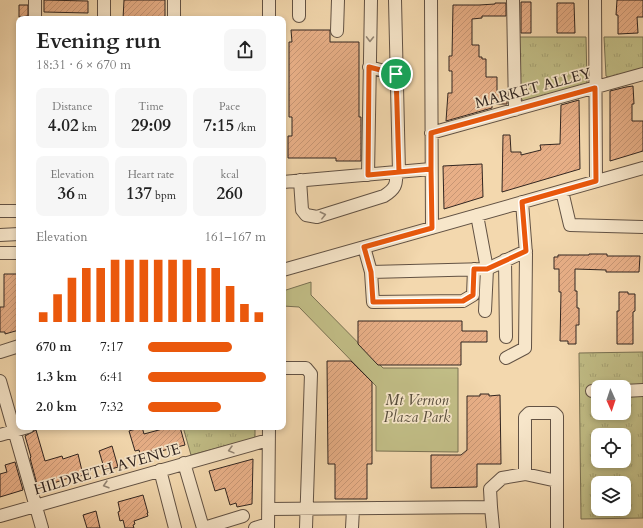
<!DOCTYPE html>
<html lang="en">
<head>
<meta charset="utf-8">
<style>
  :root { --surface:#fff; --page:#f6f6f6; --text:#222; --muted:#767676; --accent:#ea580c }
  body { margin:0; font-family:Cardo,serif; background:var(--page); color:var(--text); height:100vh; display:flex; flex-direction:column; font-size:15px; white-space:nowrap }
  * { box-sizing:border-box; margin:0 }
  p { font-size:13px; color:var(--muted) }
  .icon { flex:none; width:22px; height:22px; fill:none; stroke:currentColor; stroke-width:2; stroke-linecap:round; stroke-linejoin:round }
  .map { position:relative; flex:1; overflow:hidden }
  .side { position:absolute; left:16px; top:16px; width:270px; height:414px; display:flex; flex-direction:column; background:var(--surface); border-radius:8px; box-shadow:0 2px 6px #0003 }
  .side>* { flex:none }
  .needle { width:26px; rotate:177deg }
  .tools { position:absolute; left:591px; top:380px; display:grid; gap:8px }
  .tools a { display:grid; place-items:center; width:40px; height:40px; border-radius:8px; background:var(--surface); box-shadow:0 2px 6px #0003; font-size:20px }
  .pin { position:absolute; display:grid; place-items:center; width:34px; height:34px; color:#fff; margin:-17px; border:2px solid #fff; border-radius:50%; box-shadow:0 1px 4px #0007 }
  .round { display:grid; place-items:center; flex:none; width:42px; height:42px; border-radius:8px; background:var(--page) }
  .summary { display:flex; align-items:center; justify-content:space-between; height:68px; padding:0 20px }
  h1 { font-size:22px; font-weight:700; line-height:30px }
  .figures { display:grid; grid-template-columns:repeat(3,1fr); gap:6px; height:68px; padding:4px 20px }
  .figures div { display:grid; align-content:center; border-radius:8px; background:var(--page); text-align:center }
  .figures b { font-size:17px; font-weight:700 }
  .figures small { font-size:11px; font-weight:400 }
  .figures p { font-size:11px }
  .chart { height:112px; padding:8px 20px }
  .chart p { display:flex; justify-content:space-between }
  .chart svg { width:100%; height:72px; margin-top:4px; stroke:var(--accent); stroke-width:6 }
  ul { padding:0 20px; list-style:none; font-size:13px }
  li { display:grid; grid-template-columns:64px 48px 1fr; align-items:center; height:30px }
  li i { height:10px; border-radius:5px; background:var(--accent) }
  .map>svg:first-child { display:block }
  .grass { fill:url(#grass-tufts); stroke:#797153; fill-rule:evenodd }
  .green { fill:#c1bd86; stroke:#797153 }
  .building { fill:url(#building-hatch); stroke:#312520 }
  .lines { fill:none; stroke-linecap:round; stroke-linejoin:round }
  .minor-casing { stroke:#625244; stroke-width:14 }
  .minor { stroke:#f7e6ca; stroke-width:12 }
  .oneway { stroke:#948675 }
  .route-casing { stroke:#fff; stroke-width:8 }
  .route { stroke:#ea580c; stroke-width:5 }
  .labels { text-anchor:middle; dominant-baseline:central; stroke-width:3.5; stroke-linejoin:round; paint-order:stroke }
  .street-label { font-size:15px; fill:#312520; stroke:#f7e6ca }
  .park-label { font-size:15px; font-style:italic; fill:#554b3a; stroke:#f7e6ca }
</style>
</head>
<body>
<div class="map">
<svg width="643" height="528" viewBox="0 0 643 528">
  <defs>
    <pattern id="grass-tufts" width="24" height="20" patternUnits="userSpaceOnUse"><rect width="24" height="20" fill="#c1bd86"/><path d="M3 7l-1-3M5 7V3M7 7l1-3M15 17l-1-3M17 17v-4M19 17l1-3" fill="none" stroke="#a6a273"/></pattern>
    <pattern id="building-hatch" width="6" height="6" patternUnits="userSpaceOnUse"><rect width="6" height="6" fill="#e8af87"/><path d="M-1 1l2-2M0 6l6-6M5 7l2-2" fill="none" stroke="#c79674"/></pattern>
  </defs>
  <rect width="100%" height="100%" fill="#f3d8ae"/>
  <filter id="stains"><feTurbulence type="fractalNoise" baseFrequency=".005" numOctaves="4"/><feColorMatrix values="0 0 0 0 .2 0 0 0 0 .09 0 0 0 0 .02 0 0 0 .5 -.17"/></filter>
  <radialGradient id="worn" r=".72"><stop offset=".6" stop-color="#630" stop-opacity="0"/><stop offset="1" stop-color="#630" stop-opacity=".3"/></radialGradient>
  <path class="grass" d="M517,37h69l1,46 -3,4 -59,16 -5,-6z
    M604,37h39v32l-33,9 -4,-2z
    M643,352v166l-62,1 -2,-166zM598,387h26v26h-26zM598,435h26v26h-26zM598,483h26v26h-26z
    M183,427h72v11l-64,17z"/>
  <path class="green" d="M311,282v13l72,73h75v84l-82,-1v-65l-77,-79 -16,-1v-15z"/>
  <path class="building" d="M44,0l44,1v12l-44,-1z
    M124,0h41v19h-42z
    M617,0h26v17h-6l1,16 -20,1v-19h-2z
    M521,2h10v31h-10z
    M495,3h11v13h-24v2l-10,1v26h7v12h3v2h4v18h11v15h10v12h-15v4l-46,13 2,-28h4v-22h-3v-15h3l1,-51h26l16,-1z
    M557,3h17l1,30h-18z
    M19,5h9v11l-9,1z
    M291,30h39v12h29v75h2v44h-25v-3h-48v-22h4v-19h-3v-75h3z
    M633,86l1,18h-2v17h11v30l-33,10v-70l16,-4z
    M579,100l1,69 -78,23 1,-57h7l1,17h10v3l20,-5 -1,-5 20,-1 1,-39z
    M482,164l1,33 -39,12 -1,-43z
    M589,254h18v2h33l-1,16h-33v-2l-31,-1v22h2v17h2v17h-3v19h-8v-3h-8l1,-49h-2v-23h-5v-12h4v-2h31z
    M4,274h15v56l-14,4v-2h-5v-25h4z
    M619,292h9v2h7v17l-2,1v32h-16v-33h2z
    M358,321h104v10h25v11h-26v23h-83l-20,-21z
    M327,361h24l21,21v82h-5v35h-32v-35h-7z
    M480,394h9v2l11,-1 1,69h-24v23l-46,1v-33h30l6,-5v-54h13z
    M142,427l2,7 26,-7h10l5,18 -32,8 -1,-2 -12,3 -1,-4 -4,1 -6,-20z
    M36,430l9,31 17,-5 1,3 15,-5 5,21 -11,4v-2l-34,11 -8,-30 1,-1 -6,-21z
    M112,446l6,21 -13,4 -6,-20z
    M253,459l-1,45 -15,3 -1,-4 -6,2 -5,-17 -10,3 -6,-20z
    M15,462l8,28 -23,7v-23l7,-2 -2,-7z
    M143,495l5,18h-1l1,3 -14,5 1,3 -2,1 1,3h-9l-2,-8 -3,1 -2,-9 2,-1 -2,-9z
    M96,511l4,17h-13l-4,-13z"/>
  <g class="lines">
    <defs>
      <path id="minor" d="M104,0v19
        M299,0v16
        M395,0l4,172
        M431,0l1,228
        M513,0l2,110
        M595,0l1,181
        M35,19v-19
        M174,19v-19
        M269,19v-19
        M337,31l1,-31
        M369,67l27,7
        M431,133l212,-59
        M368,175l3,-175
        M300,180l2,30 4,5 11,2 67,-21c11,-7 13,-11 12,-24
        M283,182l148,-13
        M562,191l8,34 73,2
        M0,211h19
        M0,235l19,-1
        M364,247l7,25 116,-3 -10,-54
        M0,253h19
        M505,260l1,77
        M283,270l360,-102
        M371,272l2,30 90,-1 10,-6 1,-26
        M485,311l2,-42 39,-18
        M0,352l19,-6
        M506,358l19,-10 1,-94 -4,-52
        M283,368h23l5,6 -5,154
        M0,381l42,147
        M592,391h6
        M624,391l19,-1
        M0,435l28,-8
        M184,463l19,65
        M160,470l15,58
        M525,474l32,7
        M491,507l-1,-18 12,-11 23,-4v-57l4,-4h25l3,3v112
        M269,509l222,-2 2,21
        M0,516l268,-76
        M204,528l39,-12
        M255,528l13,-4
        M268,528l1,-101
        M352,528l1,-19"/>
    </defs>
    <use href="#minor" class="minor-casing"/>
    <use href="#minor" class="minor"/>
  </g>
  <defs><path id="oneway-chevron" d="M-2-3.5L2.5 0L-2 3.5" fill="none" stroke-width="1.6" stroke-linecap="round" stroke-linejoin="round"/></defs>
  <g class="oneway">
    <use href="#oneway-chevron" transform="translate(370 39) rotate(91)"/>
    <use href="#oneway-chevron" transform="translate(323 215) rotate(-14)"/>
    <use href="#oneway-chevron" transform="translate(231 450) rotate(165)"/>
    <use href="#oneway-chevron" transform="translate(106 485) rotate(164)"/>
  </g>
  <g class="lines">
    <defs>
      <path id="route" d="M396,74l3,98 32,-3 1,59 -68,19 7,25 2,30 90,-1 10,-6 1,-26h13l39,-18 -4,-49 74,-21 -1,-93 -164,45v36l-63,6 1,-108 27,7"/>
    </defs>
    <use href="#route" class="route-casing"/>
    <use href="#route" class="route"/>
  </g>
  <g class="labels">
    <g class="street-label">
      <text transform="translate(533 88) rotate(-15)">MARKET ALLEY</text>
      <text transform="translate(107 469) rotate(-16)">HILDRETH AVENUE</text>
    </g>
    <g class="park-label">
      <text x="417" y="400">Mt Vernon<tspan x="417" dy="17">Plaza Park</tspan></text>
    </g>
  </g>
  <rect width="100%" height="100%" filter="url(#stains)"/>
  <rect width="100%" height="100%" fill="url(#worn)"/>
</svg>
<div class="tools">
<a><svg class="needle" viewBox="-14 -14 28 28"><path d="M0-13l5 13h-10z" fill="#e53935"/><path d="M0 13l5-13h-10z" fill="#767676"/></svg></a>
<a><svg class="icon" aria-label="locate" viewBox="0 0 24 24"><circle cx="12" cy="12" r="6"/><path d="M12 2v4M12 18v4M2 12h4M18 12h4"/></svg></a>
<a><svg class="icon" aria-label="layers" viewBox="0 0 24 24"><path d="M12 4l9 5-9 5-9-5zM3 14l9 5 9-5"/></svg></a>
</div>
<div class="pin" style="left:396px;top:74px;background:#1e9e55"><svg class="icon" aria-label="arrive" viewBox="0 0 24 24"><path d="M6 21V4h12l-3 4 3 4H6"/></svg></div>
<section class="side">
<div class="summary"><div><h1>Evening run</h1><p>18:31 · 6 × 670 m</p></div><a class="round"><svg class="icon" aria-label="share" viewBox="0 0 24 24"><path d="M12 15V3M7 8l5-5 5 5M5 13v7h14v-7"/></svg></a></div>
<div class="figures">
<div><p>Distance</p><b>4.02<small> km</small></b></div>
<div><p>Time</p><b>29:09</b></div>
<div><p>Pace</p><b>7:15<small> /km</small></b></div>
</div>
<div class="figures">
<div><p>Elevation</p><b>36<small> m</small></b></div>
<div><p>Heart rate</p><b>137<small> bpm</small></b></div>
<div><p>kcal</p><b>260</b></div>
</div>
<div class="chart"><p><span>Elevation</span>161–167 m</p>
<svg viewBox="0 0 160 44" preserveAspectRatio="none"><path d="M5 44V38M15 44V27M25 44V17M35 44V11M45 44V11M55 44V6M65 44V6M75 44V6M85 44V6M95 44V6M105 44V6M115 44V11M125 44V11M135 44V22M145 44V33M155 44V38"/></svg>
</div>
<ul>
<li><b>670 m</b>7:17<i style="width:71%"></i></li>
<li><b>1.3 km</b>6:41<i style="width:100%"></i></li>
<li><b>2.0 km</b>7:32<i style="width:62%"></i></li>
</ul>
</section>
</div>
</body>
</html>
